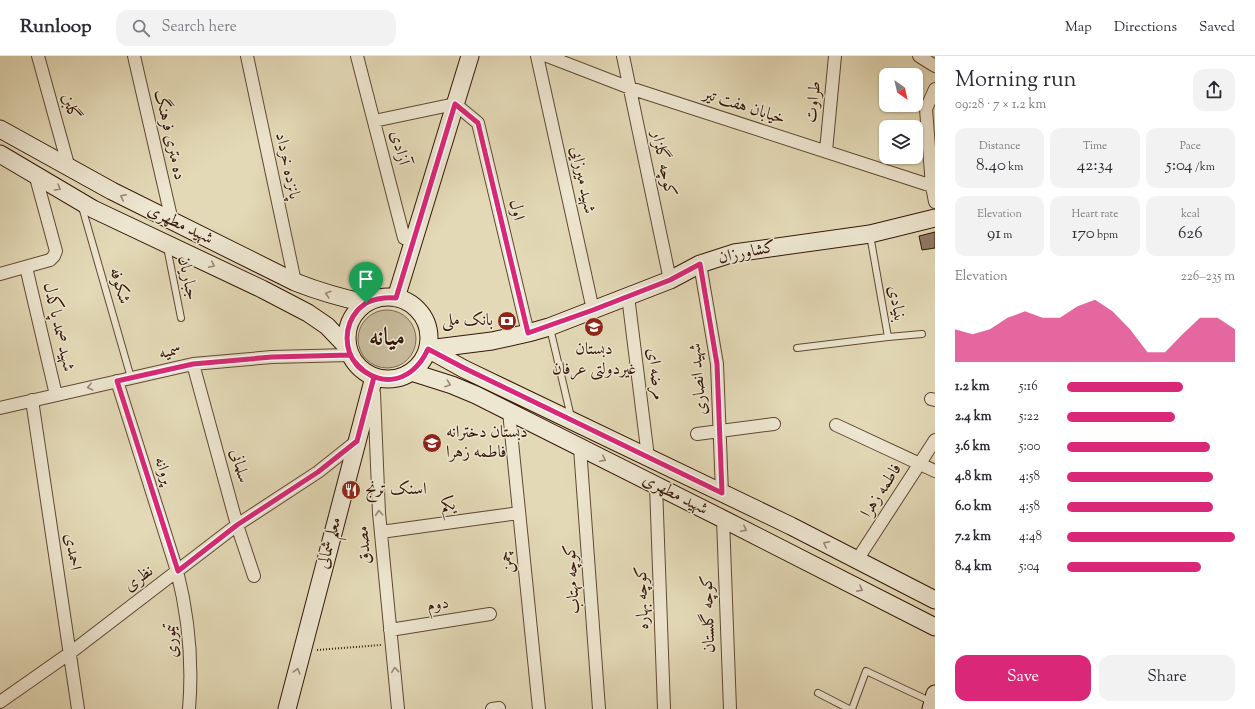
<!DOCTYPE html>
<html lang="en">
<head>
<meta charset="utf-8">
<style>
  :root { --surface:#fff; --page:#f2f2f3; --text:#2b2b33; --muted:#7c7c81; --line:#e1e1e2; --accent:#db2777 }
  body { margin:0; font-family:"Sorts Mill Goudy",Amiri,serif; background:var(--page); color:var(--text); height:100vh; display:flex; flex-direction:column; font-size:15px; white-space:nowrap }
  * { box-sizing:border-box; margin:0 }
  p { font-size:13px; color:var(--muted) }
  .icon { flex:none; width:22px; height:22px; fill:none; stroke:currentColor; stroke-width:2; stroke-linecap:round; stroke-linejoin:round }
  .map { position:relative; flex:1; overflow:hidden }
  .side { display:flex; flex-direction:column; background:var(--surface); width:320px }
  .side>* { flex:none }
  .needle { width:26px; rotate:146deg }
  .fabs { position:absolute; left:879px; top:12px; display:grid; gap:8px }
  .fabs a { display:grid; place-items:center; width:44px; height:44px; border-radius:8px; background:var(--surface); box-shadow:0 1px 3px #0004; font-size:20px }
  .pin { position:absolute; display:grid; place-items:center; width:34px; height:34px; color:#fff; margin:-41px -17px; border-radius:50% 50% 50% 0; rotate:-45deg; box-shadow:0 0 4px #0007 }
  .pin .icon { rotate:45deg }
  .round { display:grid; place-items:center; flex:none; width:42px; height:42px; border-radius:12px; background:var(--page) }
  .headline { display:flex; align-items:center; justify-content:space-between; height:68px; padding:0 20px }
  h1 { font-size:22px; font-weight:600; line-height:30px }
  .metrics { display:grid; grid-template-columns:repeat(3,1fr); gap:6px; height:68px; padding:4px 20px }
  .metrics div { display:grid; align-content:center; border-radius:10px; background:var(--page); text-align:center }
  .metrics b { font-size:17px; font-weight:600 }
  .metrics small { font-size:11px; font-weight:400 }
  .metrics p { font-size:11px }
  .chart { height:112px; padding:8px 20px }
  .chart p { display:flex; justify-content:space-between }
  .chart svg { width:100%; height:72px; margin-top:4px; fill:var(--accent); opacity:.7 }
  .button { display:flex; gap:8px; margin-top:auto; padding:8px 20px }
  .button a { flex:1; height:46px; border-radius:12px; background:var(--accent); color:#fff; font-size:16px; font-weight:600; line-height:46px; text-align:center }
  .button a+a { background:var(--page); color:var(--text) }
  ul { padding:0 20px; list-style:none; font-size:13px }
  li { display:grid; grid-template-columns:64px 48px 1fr; align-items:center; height:30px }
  li i { height:10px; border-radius:5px; background:var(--accent) }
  header { display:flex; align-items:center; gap:24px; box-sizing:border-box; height:56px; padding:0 20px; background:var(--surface); border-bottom:1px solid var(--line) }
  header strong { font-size:19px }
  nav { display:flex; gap:22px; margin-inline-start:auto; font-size:14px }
  .search { width:280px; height:36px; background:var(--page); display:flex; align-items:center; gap:10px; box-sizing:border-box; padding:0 14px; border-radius:12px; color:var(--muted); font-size:15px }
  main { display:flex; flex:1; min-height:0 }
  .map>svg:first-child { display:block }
  .green { fill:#c5b899; stroke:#7d6851 }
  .building { fill:#8f7c63; stroke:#351809 }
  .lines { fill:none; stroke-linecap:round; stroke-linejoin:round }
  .lane-casing { stroke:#604834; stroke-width:8 }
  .street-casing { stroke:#604834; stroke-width:14 }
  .secondary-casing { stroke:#351809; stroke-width:19 }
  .path { stroke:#351809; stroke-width:2; stroke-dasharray:1 2; stroke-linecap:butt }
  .lane { stroke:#ede6d0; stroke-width:6 }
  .street { stroke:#ede6d0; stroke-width:12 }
  .secondary { stroke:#ede6d0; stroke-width:17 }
  .oneway { stroke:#9a8976 }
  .route-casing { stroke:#fff; stroke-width:8 }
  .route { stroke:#db2777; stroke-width:5 }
  .labels { text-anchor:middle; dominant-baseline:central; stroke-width:3; stroke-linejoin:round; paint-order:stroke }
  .street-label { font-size:17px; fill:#351809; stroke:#ede6d0 }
  .poi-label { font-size:17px; fill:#351809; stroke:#ede6d0; text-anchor:start }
  .town-label { font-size:25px; font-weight:bold; fill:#351809; stroke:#ede6d0 }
</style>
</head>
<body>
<header>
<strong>Runloop</strong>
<div class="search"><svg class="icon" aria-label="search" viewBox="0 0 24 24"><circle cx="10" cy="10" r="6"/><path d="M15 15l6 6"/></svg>Search here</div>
<nav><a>Map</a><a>Directions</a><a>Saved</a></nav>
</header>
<main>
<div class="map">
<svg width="935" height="653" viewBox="0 0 935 653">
  <rect width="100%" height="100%" fill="#e3d9b6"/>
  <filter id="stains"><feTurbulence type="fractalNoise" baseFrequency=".005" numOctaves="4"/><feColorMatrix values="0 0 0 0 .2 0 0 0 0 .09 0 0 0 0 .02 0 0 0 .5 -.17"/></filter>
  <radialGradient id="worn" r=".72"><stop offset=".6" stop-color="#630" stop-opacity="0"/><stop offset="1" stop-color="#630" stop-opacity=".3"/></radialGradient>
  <path class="green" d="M358 283a29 29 0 1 1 58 0a29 29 0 1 1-58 0Z"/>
  <path class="building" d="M935,176v16l-13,2 -3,-14z"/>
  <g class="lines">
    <defs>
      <path id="lane" d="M82,151l49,171
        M167,191l14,71
        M550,272l21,89
        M888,281l34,-3
        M797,292l91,-11 -18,-102
        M818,637l31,16
        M852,653l14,-38 66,31"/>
      <path id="street" d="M38,0l31,112
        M134,0l38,165
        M247,0l48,226
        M357,0l47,182 9,4
        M537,0l56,254
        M547,0l83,32 302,98
        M623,0l47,224
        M919,0l16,10
        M935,33l-9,20 6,77 3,16
        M374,65l81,-17 23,19 50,210
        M826,95l9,-95
        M700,208l17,100 5,129
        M26,211l30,128
        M0,218l50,-14 4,-4 2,-5 -21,-77
        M628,240l20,161
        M193,308l44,161 17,51
        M117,325l60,190c12,47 16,90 12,138
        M374,337l5,120 19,196
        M931,343l4,1
        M32,344l46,309
        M0,352l193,-44 79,-7 78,-2
        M509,356l30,297
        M836,369l99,46
        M697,378l77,-10
        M580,392l19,261
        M656,429l8,224
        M723,463l7,190
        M381,476l138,-19
        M857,504l78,-120
        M390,574l100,-16
        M0,646l70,-49 167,-128 81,-53 39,-31
        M492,653l7,-1"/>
      <path id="secondary" d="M0,73l112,62 183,91c23,9 46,16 71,21
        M0,98l93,55 169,80 46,24 19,13 20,21
        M347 282a41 41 0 1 1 82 0a41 41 0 1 1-82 0Z
        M396,242l74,-242
        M428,293l36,20 327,157 144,74
        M428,293l64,-8 36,-8 21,-6 121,-47 30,-16 34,-11 136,-19 65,-16
        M411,316l41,13 24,10 247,124 212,108
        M287,653l87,-332
        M931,653l4,-15"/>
    </defs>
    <use href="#lane" class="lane-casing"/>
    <use href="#street" class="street-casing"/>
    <use href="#secondary" class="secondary-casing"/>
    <path class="path" d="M317,594l64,-5"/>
    <use href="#lane" class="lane"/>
    <use href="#street" class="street"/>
    <use href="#secondary" class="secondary"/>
  </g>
  <defs><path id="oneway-chevron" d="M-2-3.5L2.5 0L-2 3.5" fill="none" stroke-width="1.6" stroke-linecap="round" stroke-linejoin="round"/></defs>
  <g class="oneway">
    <use href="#oneway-chevron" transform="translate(58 132) rotate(30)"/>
    <use href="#oneway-chevron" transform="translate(123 141) rotate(-154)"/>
    <use href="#oneway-chevron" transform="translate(212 209) rotate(25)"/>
    <use href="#oneway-chevron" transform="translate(328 238) rotate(-163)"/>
    <use href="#oneway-chevron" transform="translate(448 328) rotate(19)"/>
    <use href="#oneway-chevron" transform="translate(90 331) rotate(167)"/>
    <use href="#oneway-chevron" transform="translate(603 403) rotate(26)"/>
    <use href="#oneway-chevron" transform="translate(379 457) rotate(-94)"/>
    <use href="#oneway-chevron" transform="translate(744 473) rotate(27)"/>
    <use href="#oneway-chevron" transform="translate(826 488) rotate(-153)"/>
    <use href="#oneway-chevron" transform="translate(860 533) rotate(27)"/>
    <use href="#oneway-chevron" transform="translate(395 614) rotate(-96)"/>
    <use href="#oneway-chevron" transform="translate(297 615) rotate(-75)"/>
  </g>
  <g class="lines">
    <defs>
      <path id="route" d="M366,247c-3,3 -7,5 -9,8 -13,15 -13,38 -1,53 4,6 11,9 18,13l-17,64 -39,31 -81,53 -59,46 -61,-190 76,-17 79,-7 78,-2c22,35 61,32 78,-6l36,19 258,125 -5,-129 -17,-100 -30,16 -77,30 -65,23 -50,-210 -23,-19 -59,194c-11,-1 -19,0 -30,5"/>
    </defs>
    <use href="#route" class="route-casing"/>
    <use href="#route" class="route"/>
  </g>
  <defs>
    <symbol id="bank-disc" viewBox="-11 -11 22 22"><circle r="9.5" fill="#8f2418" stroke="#ede6d0"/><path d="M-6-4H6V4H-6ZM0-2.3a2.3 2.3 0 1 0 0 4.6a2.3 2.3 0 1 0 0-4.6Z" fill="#fff"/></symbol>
    <symbol id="school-disc" viewBox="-11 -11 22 22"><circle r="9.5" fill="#8f2418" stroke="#ede6d0"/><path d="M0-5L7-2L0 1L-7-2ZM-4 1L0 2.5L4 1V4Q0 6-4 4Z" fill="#fff"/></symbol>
    <symbol id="restaurant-disc" viewBox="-11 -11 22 22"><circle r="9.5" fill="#8f2418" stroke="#ede6d0"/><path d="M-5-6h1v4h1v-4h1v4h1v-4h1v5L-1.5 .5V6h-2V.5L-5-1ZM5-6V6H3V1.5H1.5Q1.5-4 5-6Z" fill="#fff"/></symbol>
  </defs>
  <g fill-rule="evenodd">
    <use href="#bank-disc" x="496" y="254" width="22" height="22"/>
    <use href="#school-disc" x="583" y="260" width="22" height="22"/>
    <use href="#school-disc" x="421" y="376" width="22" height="22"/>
    <use href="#restaurant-disc" x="340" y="423" width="22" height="22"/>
  </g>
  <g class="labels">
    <g class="street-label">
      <text transform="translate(814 46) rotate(-84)">طراوت</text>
      <text transform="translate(70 51) rotate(74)">گلبن</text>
      <text transform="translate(744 51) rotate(18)">خیابان هفت تیر</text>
      <text transform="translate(169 79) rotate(77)">ده متری فرهنگ</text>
      <text transform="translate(399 92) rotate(76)">آزادی</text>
      <text transform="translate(663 108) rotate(78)">کوچه گلزار</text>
      <text transform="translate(287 110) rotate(78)">پانزده خرداد</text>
      <text transform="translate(582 124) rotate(78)">شهید میرزایی</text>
      <text transform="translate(516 154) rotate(77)">اول</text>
      <text transform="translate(180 169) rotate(26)">شهید مطهری</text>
      <text transform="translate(747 197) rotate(-12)">کشاورزان</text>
      <text transform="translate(187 222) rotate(78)">جباریان</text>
      <text transform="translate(119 230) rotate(74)">شکوفه</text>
      <text transform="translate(896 248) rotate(80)">بنیادی</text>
      <text transform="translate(58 271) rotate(77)">شهید صمد پاکدل</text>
      <text transform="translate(170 296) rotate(-13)">سمیه</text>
      <text transform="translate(655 318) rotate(83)">مرضه ای</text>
      <text transform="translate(699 323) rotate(-95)">شهید انصاری</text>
      <text transform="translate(239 410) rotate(75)">سلمانی</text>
      <text transform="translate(163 415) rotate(72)">پروانه</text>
      <text transform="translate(882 435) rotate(-57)">فاطمه زهرا</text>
      <text transform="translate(675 439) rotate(27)">شهید مطهری</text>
      <text transform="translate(448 450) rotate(-8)">یکم</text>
      <text transform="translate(330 487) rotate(-75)">معلم شمالی</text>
      <text transform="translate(365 489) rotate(-96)">مصدق</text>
      <text transform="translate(72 496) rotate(81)">احمدی</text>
      <text transform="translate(507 506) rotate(-96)">چمن</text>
      <text transform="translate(139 523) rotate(-37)">نظری</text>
      <text transform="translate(573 523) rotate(-94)">کوچه مهتاب</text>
      <text transform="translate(643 542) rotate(-92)">کوچه بهاره</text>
      <text transform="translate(438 549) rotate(-9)">دوم</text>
      <text transform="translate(709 558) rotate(-92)">کوچه گلستان</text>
      <text transform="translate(172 585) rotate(-95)">تیموری</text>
    </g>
    <g class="poi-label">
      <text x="493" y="265" text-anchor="end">بانک ملی</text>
      <text x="594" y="294" text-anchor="middle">دبستان<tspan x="594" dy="20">غیردولتی عرفان</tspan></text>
      <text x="446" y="377">دبستان دخترانه<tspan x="446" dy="20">فاطمه زهرا</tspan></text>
      <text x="365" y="434">اسنک ترنج</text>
    </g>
    <g class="town-label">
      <text x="387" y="283">میانه</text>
    </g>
  </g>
  <rect width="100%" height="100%" filter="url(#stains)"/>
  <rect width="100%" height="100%" fill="url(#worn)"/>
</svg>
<div class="fabs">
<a><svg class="needle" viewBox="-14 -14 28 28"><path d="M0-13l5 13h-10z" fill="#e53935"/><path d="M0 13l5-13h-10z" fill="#7c7c81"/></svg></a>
<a><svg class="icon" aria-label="layers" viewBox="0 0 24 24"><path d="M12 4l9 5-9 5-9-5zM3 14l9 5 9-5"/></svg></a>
</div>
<div class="pin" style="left:366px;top:247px;background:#1e9e55"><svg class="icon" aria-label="arrive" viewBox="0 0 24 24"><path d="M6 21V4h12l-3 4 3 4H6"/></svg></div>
</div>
<section class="side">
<div class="headline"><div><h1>Morning run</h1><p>09:28 · 7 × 1.2 km</p></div><a class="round"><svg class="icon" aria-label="share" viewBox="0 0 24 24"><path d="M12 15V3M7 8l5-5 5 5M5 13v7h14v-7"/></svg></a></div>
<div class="metrics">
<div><p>Distance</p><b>8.40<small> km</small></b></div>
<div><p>Time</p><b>42:34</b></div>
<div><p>Pace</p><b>5:04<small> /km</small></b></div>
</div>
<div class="metrics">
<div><p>Elevation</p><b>91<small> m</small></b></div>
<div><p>Heart rate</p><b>170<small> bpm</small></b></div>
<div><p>kcal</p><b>626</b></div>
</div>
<div class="chart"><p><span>Elevation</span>226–235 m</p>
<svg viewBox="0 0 160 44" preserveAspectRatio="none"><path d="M0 44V24L10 27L20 24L30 17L40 13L50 17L60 17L70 10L80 6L90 13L100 24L110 38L120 38L130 27L140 17L150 17L160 24V44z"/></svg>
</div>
<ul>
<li><b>1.2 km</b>5:16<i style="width:69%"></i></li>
<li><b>2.4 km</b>5:22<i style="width:64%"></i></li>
<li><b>3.6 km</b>5:00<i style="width:85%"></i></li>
<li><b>4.8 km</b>4:58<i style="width:87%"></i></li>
<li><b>6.0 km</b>4:58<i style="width:87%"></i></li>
<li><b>7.2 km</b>4:48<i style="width:100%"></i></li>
<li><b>8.4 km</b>5:04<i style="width:80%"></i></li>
</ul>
<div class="button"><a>Save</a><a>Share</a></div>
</section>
</main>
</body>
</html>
